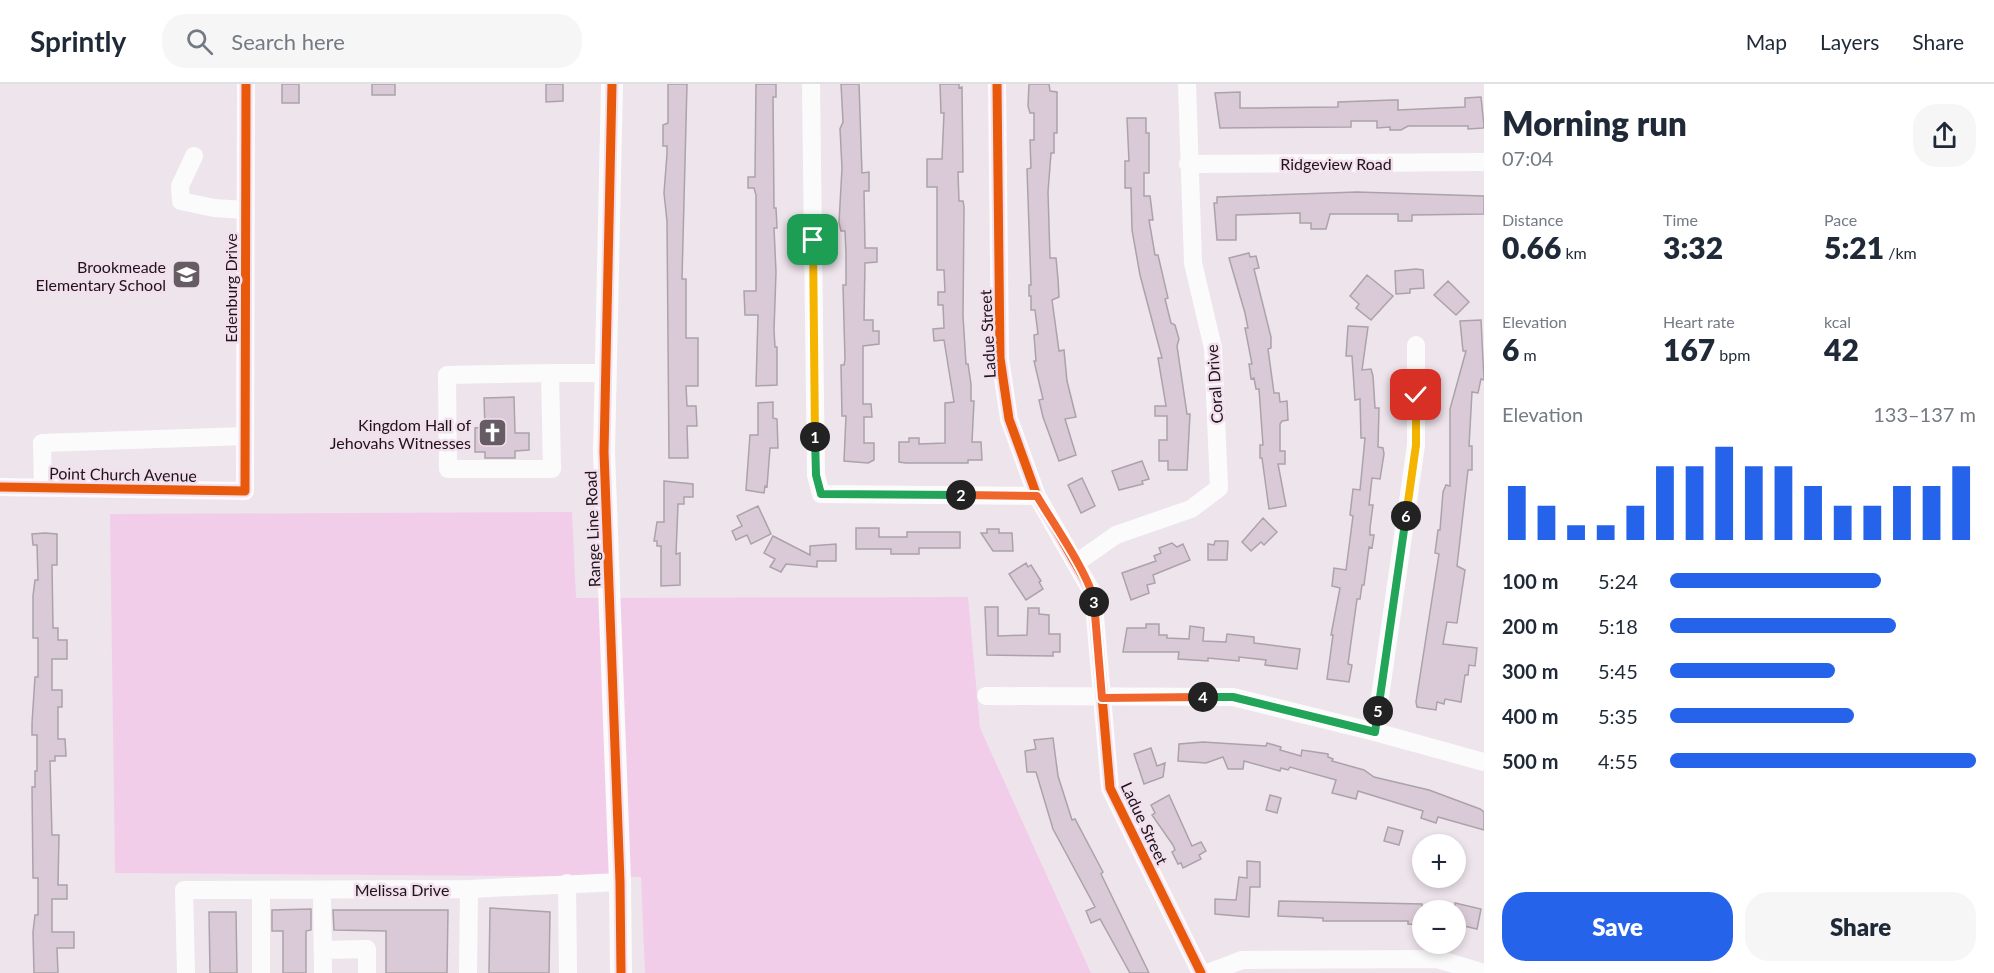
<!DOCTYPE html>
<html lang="en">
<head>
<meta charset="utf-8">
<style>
  :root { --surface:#fff; --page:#f6f6f7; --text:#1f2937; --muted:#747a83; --line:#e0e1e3; --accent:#2563eb }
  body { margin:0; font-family:Lato,sans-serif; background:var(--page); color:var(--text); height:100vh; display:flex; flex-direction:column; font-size:22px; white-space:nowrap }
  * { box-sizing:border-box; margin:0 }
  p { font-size:20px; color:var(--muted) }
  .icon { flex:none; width:33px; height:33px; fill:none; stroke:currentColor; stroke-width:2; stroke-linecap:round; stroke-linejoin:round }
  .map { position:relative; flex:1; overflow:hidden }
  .details { display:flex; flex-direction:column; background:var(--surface); width:510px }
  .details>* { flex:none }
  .controls { position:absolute; left:1412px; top:750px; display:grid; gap:12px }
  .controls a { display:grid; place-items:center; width:54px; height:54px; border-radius:50%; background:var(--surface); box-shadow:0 3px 9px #0003; font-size:30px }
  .pin { position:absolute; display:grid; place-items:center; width:51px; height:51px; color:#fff; margin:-26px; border-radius:12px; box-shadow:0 3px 9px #0006 }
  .km { position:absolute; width:30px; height:30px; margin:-15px; border-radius:50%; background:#222; color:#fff; font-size:16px; line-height:30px; text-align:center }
  .round { display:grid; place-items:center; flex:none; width:63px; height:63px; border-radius:24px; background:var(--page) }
  .headline { display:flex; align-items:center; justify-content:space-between; height:102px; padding:0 18px }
  h1 { font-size:33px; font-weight:800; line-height:45px }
  .figures { display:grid; grid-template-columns:repeat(3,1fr); gap:9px; height:102px; padding:6px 18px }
  .figures div { display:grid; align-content:center }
  .figures b { font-size:30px; font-weight:800 }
  .figures small { font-size:16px; font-weight:400 }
  .figures p { font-size:16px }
  .chart { height:168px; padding:12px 18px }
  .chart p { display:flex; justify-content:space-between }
  .chart svg { width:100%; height:108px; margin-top:6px; stroke:var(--accent); stroke-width:6 }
  .primary-button { display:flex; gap:12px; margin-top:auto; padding:12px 18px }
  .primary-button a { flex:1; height:69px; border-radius:24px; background:var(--accent); color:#fff; font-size:24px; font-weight:800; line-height:69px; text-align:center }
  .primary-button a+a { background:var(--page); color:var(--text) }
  ul { padding:0 18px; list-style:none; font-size:20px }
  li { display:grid; grid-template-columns:96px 72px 1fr; align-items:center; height:45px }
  li i { height:15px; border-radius:8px; background:var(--accent) }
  header { display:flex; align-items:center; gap:36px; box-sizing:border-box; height:84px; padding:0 30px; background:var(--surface); border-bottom:2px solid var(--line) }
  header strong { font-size:28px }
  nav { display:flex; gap:33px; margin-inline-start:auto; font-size:21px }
  .search { width:420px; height:54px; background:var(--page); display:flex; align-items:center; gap:15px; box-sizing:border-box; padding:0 21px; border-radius:24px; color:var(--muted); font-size:22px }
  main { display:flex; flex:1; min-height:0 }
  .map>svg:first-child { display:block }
  .green { fill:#f2cdea }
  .building { fill:#dacad7; stroke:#aba3a9; stroke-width:1.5 }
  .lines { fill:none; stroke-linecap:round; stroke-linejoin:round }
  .minor { stroke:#fcfbfc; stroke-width:18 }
  .major { stroke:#fcfbfc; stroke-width:22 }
  .cycleway-casing { stroke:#f3dfee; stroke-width:13 }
  .cycleway { stroke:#e8590c; stroke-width:9 }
  .split-1-casing { stroke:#fff; stroke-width:12 }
  .split-2-casing { stroke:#fff; stroke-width:12 }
  .split-3-casing { stroke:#fff; stroke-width:12 }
  .split-4-casing { stroke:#fff; stroke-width:12 }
  .split-5-casing { stroke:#fff; stroke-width:12 }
  .split-6-casing { stroke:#fff; stroke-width:12 }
  .split-7-casing { stroke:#fff; stroke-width:12 }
  .split-1 { stroke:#f5b400; stroke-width:8 }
  .split-2 { stroke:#22a559; stroke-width:8 }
  .split-3 { stroke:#f0652b; stroke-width:8 }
  .split-4 { stroke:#f0652b; stroke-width:8 }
  .split-5 { stroke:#22a559; stroke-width:8 }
  .split-6 { stroke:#22a559; stroke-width:8 }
  .split-7 { stroke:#f5b400; stroke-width:8 }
  .labels { text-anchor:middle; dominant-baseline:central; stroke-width:5; stroke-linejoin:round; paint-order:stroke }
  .street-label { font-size:16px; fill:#1c151a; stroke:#f3dfee }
  .poi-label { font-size:16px; fill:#1c151a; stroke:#f3dfee; text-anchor:end }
</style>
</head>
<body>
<header>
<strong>Sprintly</strong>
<div class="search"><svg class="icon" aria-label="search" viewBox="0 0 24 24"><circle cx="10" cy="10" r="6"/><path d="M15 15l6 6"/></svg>Search here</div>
<nav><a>Map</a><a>Layers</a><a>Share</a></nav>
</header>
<main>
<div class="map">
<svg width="1484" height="889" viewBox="0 0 1484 889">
  <rect width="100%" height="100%" fill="#eee4ec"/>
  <path class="green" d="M572,428l4,86 392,-1 12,131 111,245h-446l-4,-96 -526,-4 -5,-359z"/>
  <path class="building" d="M282,0h17v19h-17z
    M372,0h23v11h-23z
    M546,0h17v17l-17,1z
    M668,0h19l-5,195h4v59h12v48h-12l1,20h9l1,20h-10l1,32h-19l-2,-237 -3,-28 3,-39v-8h-4v-21l5,-2z
    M756,0h20v13h-3l1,111h2l1,20h-3l2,44 -2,58 1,17h2v38l-21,1 2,-71h-13l-1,-24h12v-96l-2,-7h-6v-11h7z
    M841,0h18l3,89 7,-1v19h-5l1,57h12v14l-12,1 -1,57h9v11h6v13l-16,2v58h8l1,13h-8v26h10v17l-6,3 -24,-2 2,-45h-4l-1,-51h3l1,-5 -2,-75h3v-32l-1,-22h-4l-2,-8 3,-55 -2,-39 3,-7z
    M940,0h19v4l3,-1 1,85h-5l1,29h4l1,6 -1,109 3,48h2l3,20v17h3l-2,41h9l1,18h-14v3h-62l-7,-1v-20h10v-4h10v6l26,-1v-40l9,-1 -10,-62 -10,1 -1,-12 11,-1 -1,-23h-5v-13h7l-1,-22h-7v-83h-10v-28h15l2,-46h-3z
    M1029,0h20l1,7 7,1v41h-3v20h-3l-3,39 2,66h6l2,21 1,18 -7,3 7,51 5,-1 3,31 9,36 -11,2 11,36 -17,6 -16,-44 -4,-17 4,-1 -9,-38h2l-2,-26 4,-1 -3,-24h-4v-14h-2v-11h2l-4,-116 4,-1 -1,-28h4v-27h-4l-2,-7z
    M1240,8v16h20l78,-1v-5l55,-2h5v10l67,-3v-9l16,-1 3,29 -1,2 -15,1v-3h-60l-7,4h-11v-3l-13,1v-7h-26v6l-131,1 -5,-35z
    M1127,34h19v15h3v40h-5v23h6l3,24h-4l6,35h3l10,43 -3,1 6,24 4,2 4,14 -2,7 10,68h3l-3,56h-19v-9h-9v-21h8v-24h-12v-10h11l-8,-48h4l-22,-83 -8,-45 -1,-42h-6v-27h4z
    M1357,108l127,4v18l-72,1v6h-14v-7h-68l-4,15h-15v-6h-11v-10l-64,2v25h-19l-3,-37h3v-6z
    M1249,169l1,4 6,-1 3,12 -5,1 17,68v11l-3,1 6,44h5l1,9 7,-1 1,19 -6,1 -2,3v27h5v13h-7l8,42 -17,3 -7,-51h-2v-13h3l-4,-56h-3l-2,-11 -3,1 -2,-15h3l-7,-36h3l-3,-15 -16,-55z
    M1416,185l7,1 1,18 -14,1v4l-14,1 -1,-23z
    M1367,191l26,21 -22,24 -15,-12 3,-4 -9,-8z
    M1448,197l21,21 -13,13 -22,-20z
    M1481,236l3,60 -3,-1 -3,14 -6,-1 -3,54h3v24h-4l-11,96 8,4 -8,53 -10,-1 -4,22 34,4 -2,18 -6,-1 -1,10h-3l-4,27 -16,-3 -1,5 -7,-2 -1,8 -19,-3 -1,-5 23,-148 -4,-1 3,-23h2l3,-38 3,-7 4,1v-77l16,-58h-3l-3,-30z
    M1348,242l20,1 -6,43 9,-1 2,7 2,32h4l-1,39 5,1 1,6 -4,25 -8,-1 -3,27h4l-3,23v7h4l-2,13 -3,-1 -5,38h-2l-2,14h-3l-9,65 4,1 -3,17 -22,-3 6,-44h-2l9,-47 -8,-2 2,-18 12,2 7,-54 -3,-1 3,-26 7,1 5,-52h-4l-1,-39 -5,1 -3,-44h-6z
    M514,313l1,36h14v17l-14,1v7h-30v-6h-10v-24l10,-1 -1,-29z
    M773,318v16l4,1 1,29h-8l-3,39 -2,-1 -1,7 -18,-3 4,-55h8v-32z
    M1142,377l7,18 -7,2 1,3 -24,6 -7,-19z
    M1082,394l13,28 -14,7 -13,-28z
    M664,397l29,3v13h-9v7h-6l-2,50 4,-1v32l-19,1v-40h-4v-5h-3l3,-19h7z
    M758,422l13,28 -20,10 -4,-9 -11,5 -4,-9 10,-5 -5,-10z
    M1263,434l14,14 -13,13 -3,-3 -10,9 -9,-9z
    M856,444h23v9h28v-5h53v16h-41v6h-28v-5h-35z
    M987,445h12v4h13l1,18h-20l-12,-18h6z
    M45,449l12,1v31h-5l1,63h5v12h9v19h-15v31h10v17h-4v32h7l1,17h-11v5h-5l2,74h7l-1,50h9v14h-15v33h22v16h-17l1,25h-24l-1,-41 2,-17h3v-37h-5l-1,-91h3v-16h2v-36h-5v-12l3,-46h3v-39h-5v-42l2,-16h3l-1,-35h-4l-1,-11z
    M773,452l37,19v-9l26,-2v17h-19v6l-31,-3 -5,8 -11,-5 5,-8 -11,-6z
    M1215,457h13l-1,19h-19v-16l6,1z
    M1172,459l5,4 6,-3 7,16 -37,15 2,8 -8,2 2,8 -18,7 -9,-27 34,-12 -2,-5 7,-3 -2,-5z
    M1026,479l2,4 3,-2 10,16 -2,1 4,7 -17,11 -17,-26z
    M985,523h13v29l29,-1 1,-27h11v6l10,1v19h11v18h-7v4l-66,-1z
    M1146,540h13v11h8v3l22,1 1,-13 14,2 -1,13 23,1 1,-8 27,3v6l46,6 -3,20 -32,-4 1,-5 -27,-3v4l-31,-3v3l-30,-2 1,-7h-56l4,-24h19z
    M1053,654l5,38 14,44 3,-1 28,53 -2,2 48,99h-19l-30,-54 -9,4 -5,-12 9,-4 -42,-78 -17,-57h-9l-2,-21 11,-2 -2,-9z
    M1203,658l63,4 1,-3 14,4 -1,3 21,6 1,-6 26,4v3l5,2 -1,2 32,9 10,7 55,13 51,19 4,3v18l-46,-13 -2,6 -15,-5 2,-7 -65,-20 -2,8 -24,-6 4,-13 -46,-13 -2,3 -7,-2 -1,3 -36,-10 -1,8h-15l-5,-12 -17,6 -28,-2 1,-17z
    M1151,664l6,18 8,-3 -2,14 -19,7 -10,-30z
    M1169,711l23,51 9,-4 5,9 -7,4 2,4 -18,9 -2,-5 -3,1 -6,-12 3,-2 -2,-5 -21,-30 3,-2 -4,-8z
    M1270,711l11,3 -4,15 -11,-3z
    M1388,743l15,4 -4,14 -15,-4z
    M1247,777l13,1v25h-10l-1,30 -34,-3v-15l21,1 3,-23 8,1z
    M1279,817l143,3v18l-3,3 -11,-1v-3h-85v-3l-45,-2z
    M1455,819l26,6 -4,20 -22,-5z
    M490,824l60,4 -1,61h-60z
    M311,825v21l-5,1v42h-23v-42h-11v-21z
    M333,826h115l-1,63h-61v-42l-52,-1z
    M209,828h27l1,61h-27z"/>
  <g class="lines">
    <path class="minor" d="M811,0l5,391 5,19 216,2
      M997,0l3,274 9,61 28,77 56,98 17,194 91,185
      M194,72l-14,30 1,15 33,7 31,2
      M1188,80l296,-2
      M550,289l2,96h-104l-1,-94 103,-2h56
      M0,403l245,4 1,-407
      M43,404l-1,-45 203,-7
      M1076,479l40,-28 75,-26 28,-21 -6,-140 -20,-85 -6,-179
      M986,612l247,1 142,35 109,30
      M1375,648l41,-287v-100
      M567,799l1,90
      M322,806l1,83
      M323,866l44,-1v24
      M186,889l-2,-83 285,-1 151,-7
      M261,889v-83
      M468,889l1,-84
      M1208,889l34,-13 195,-1 47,14"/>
    <path class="major" d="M612,0l-8,368 16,430 1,91"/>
    <defs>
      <path id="cycleway" d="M612,0l-8,368 16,430 1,91
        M997,0l3,274 9,61 28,77 56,98 17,194 91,185
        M0,403l245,4 1,-407"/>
    </defs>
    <use href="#cycleway" class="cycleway-casing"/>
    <use href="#cycleway" class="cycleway"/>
  </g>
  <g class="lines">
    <defs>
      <path id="split-1" d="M813,156l2,197"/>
      <path id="split-2" d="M815,353l1,38 5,19 140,1"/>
      <path id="split-3" d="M961,411l76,1c14,24 54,81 57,106"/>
      <path id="split-4" d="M1094,518l8,96 101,-1"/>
      <path id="split-5" d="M1203,613h30l142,35 3,-21"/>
      <path id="split-6" d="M1378,627l28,-195"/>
      <path id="split-7" d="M1406,432l10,-71v-50"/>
    </defs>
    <use href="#split-1" class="split-1-casing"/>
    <use href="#split-2" class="split-2-casing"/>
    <use href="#split-3" class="split-3-casing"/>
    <use href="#split-4" class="split-4-casing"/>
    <use href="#split-5" class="split-5-casing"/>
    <use href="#split-6" class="split-6-casing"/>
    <use href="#split-7" class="split-7-casing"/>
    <use href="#split-1" class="split-1"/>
    <use href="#split-2" class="split-2"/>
    <use href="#split-3" class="split-3"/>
    <use href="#split-4" class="split-4"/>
    <use href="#split-5" class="split-5"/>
    <use href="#split-6" class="split-6"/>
    <use href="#split-7" class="split-7"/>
  </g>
  <defs>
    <symbol id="school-square" viewBox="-11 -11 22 22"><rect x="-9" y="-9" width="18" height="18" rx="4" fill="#665d64" stroke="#f3dfee"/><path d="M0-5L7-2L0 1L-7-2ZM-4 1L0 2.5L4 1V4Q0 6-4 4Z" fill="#fff"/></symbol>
    <symbol id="church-square" viewBox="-11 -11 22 22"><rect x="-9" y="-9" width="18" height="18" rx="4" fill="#665d64" stroke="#f3dfee"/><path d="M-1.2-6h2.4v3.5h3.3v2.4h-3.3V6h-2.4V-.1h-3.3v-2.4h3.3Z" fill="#fff"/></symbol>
  </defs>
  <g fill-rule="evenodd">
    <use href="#school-square" x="170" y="174" width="33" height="33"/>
    <use href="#church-square" x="476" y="332" width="33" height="33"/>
  </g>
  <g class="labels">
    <g class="street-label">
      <text x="1336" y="79">Ridgeview Road</text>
      <text transform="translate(230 204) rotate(-90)">Edenburg Drive</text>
      <text transform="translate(987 250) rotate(-93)">Ladue Street</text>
      <text transform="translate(1214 300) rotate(-94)">Coral Drive</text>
      <text transform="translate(123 390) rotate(1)">Point Church Avenue</text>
      <text transform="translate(592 445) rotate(-92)">Range Line Road</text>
      <text transform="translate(1145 739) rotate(65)">Ladue Street</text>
      <text x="402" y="805">Melissa Drive</text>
    </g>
    <g class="poi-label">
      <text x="166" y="182">Brookmeade<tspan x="166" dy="18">Elementary School</tspan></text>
      <text x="471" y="340">Kingdom Hall of<tspan x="471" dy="18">Jehovahs Witnesses</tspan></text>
    </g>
  </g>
</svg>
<div class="controls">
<a>+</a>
<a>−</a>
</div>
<div class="pin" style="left:813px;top:156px;background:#1e9e55"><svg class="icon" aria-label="arrive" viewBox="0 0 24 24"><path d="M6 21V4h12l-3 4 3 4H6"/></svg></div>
<div class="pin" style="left:1416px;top:311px;background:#d93025"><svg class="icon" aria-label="check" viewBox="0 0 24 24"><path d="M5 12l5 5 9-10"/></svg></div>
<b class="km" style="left:815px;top:353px">1</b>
<b class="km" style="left:961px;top:411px">2</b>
<b class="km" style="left:1094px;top:518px">3</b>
<b class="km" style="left:1203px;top:613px">4</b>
<b class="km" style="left:1378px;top:627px">5</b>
<b class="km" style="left:1406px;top:432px">6</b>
</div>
<section class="details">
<div class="headline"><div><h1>Morning run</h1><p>07:04</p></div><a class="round"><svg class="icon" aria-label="share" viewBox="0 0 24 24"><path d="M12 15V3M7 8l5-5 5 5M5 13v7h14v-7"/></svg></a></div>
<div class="figures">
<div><p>Distance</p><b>0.66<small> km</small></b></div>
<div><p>Time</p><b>3:32</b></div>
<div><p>Pace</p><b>5:21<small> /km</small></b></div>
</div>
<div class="figures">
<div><p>Elevation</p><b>6<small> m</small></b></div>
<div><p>Heart rate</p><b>167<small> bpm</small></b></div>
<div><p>kcal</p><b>42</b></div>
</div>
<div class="chart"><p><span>Elevation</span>133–137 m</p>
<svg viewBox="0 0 160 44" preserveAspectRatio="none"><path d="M5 44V22M15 44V30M25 44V38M35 44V38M45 44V30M55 44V14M65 44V14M75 44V6M85 44V14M95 44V14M105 44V22M115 44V30M125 44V30M135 44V22M145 44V22M155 44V14"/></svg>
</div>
<ul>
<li><b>100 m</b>5:24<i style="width:69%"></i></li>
<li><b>200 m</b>5:18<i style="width:74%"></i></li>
<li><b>300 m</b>5:45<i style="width:54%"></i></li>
<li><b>400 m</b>5:35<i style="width:60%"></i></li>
<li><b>500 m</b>4:55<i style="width:100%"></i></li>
</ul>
<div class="primary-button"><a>Save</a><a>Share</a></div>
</section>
</main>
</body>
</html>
